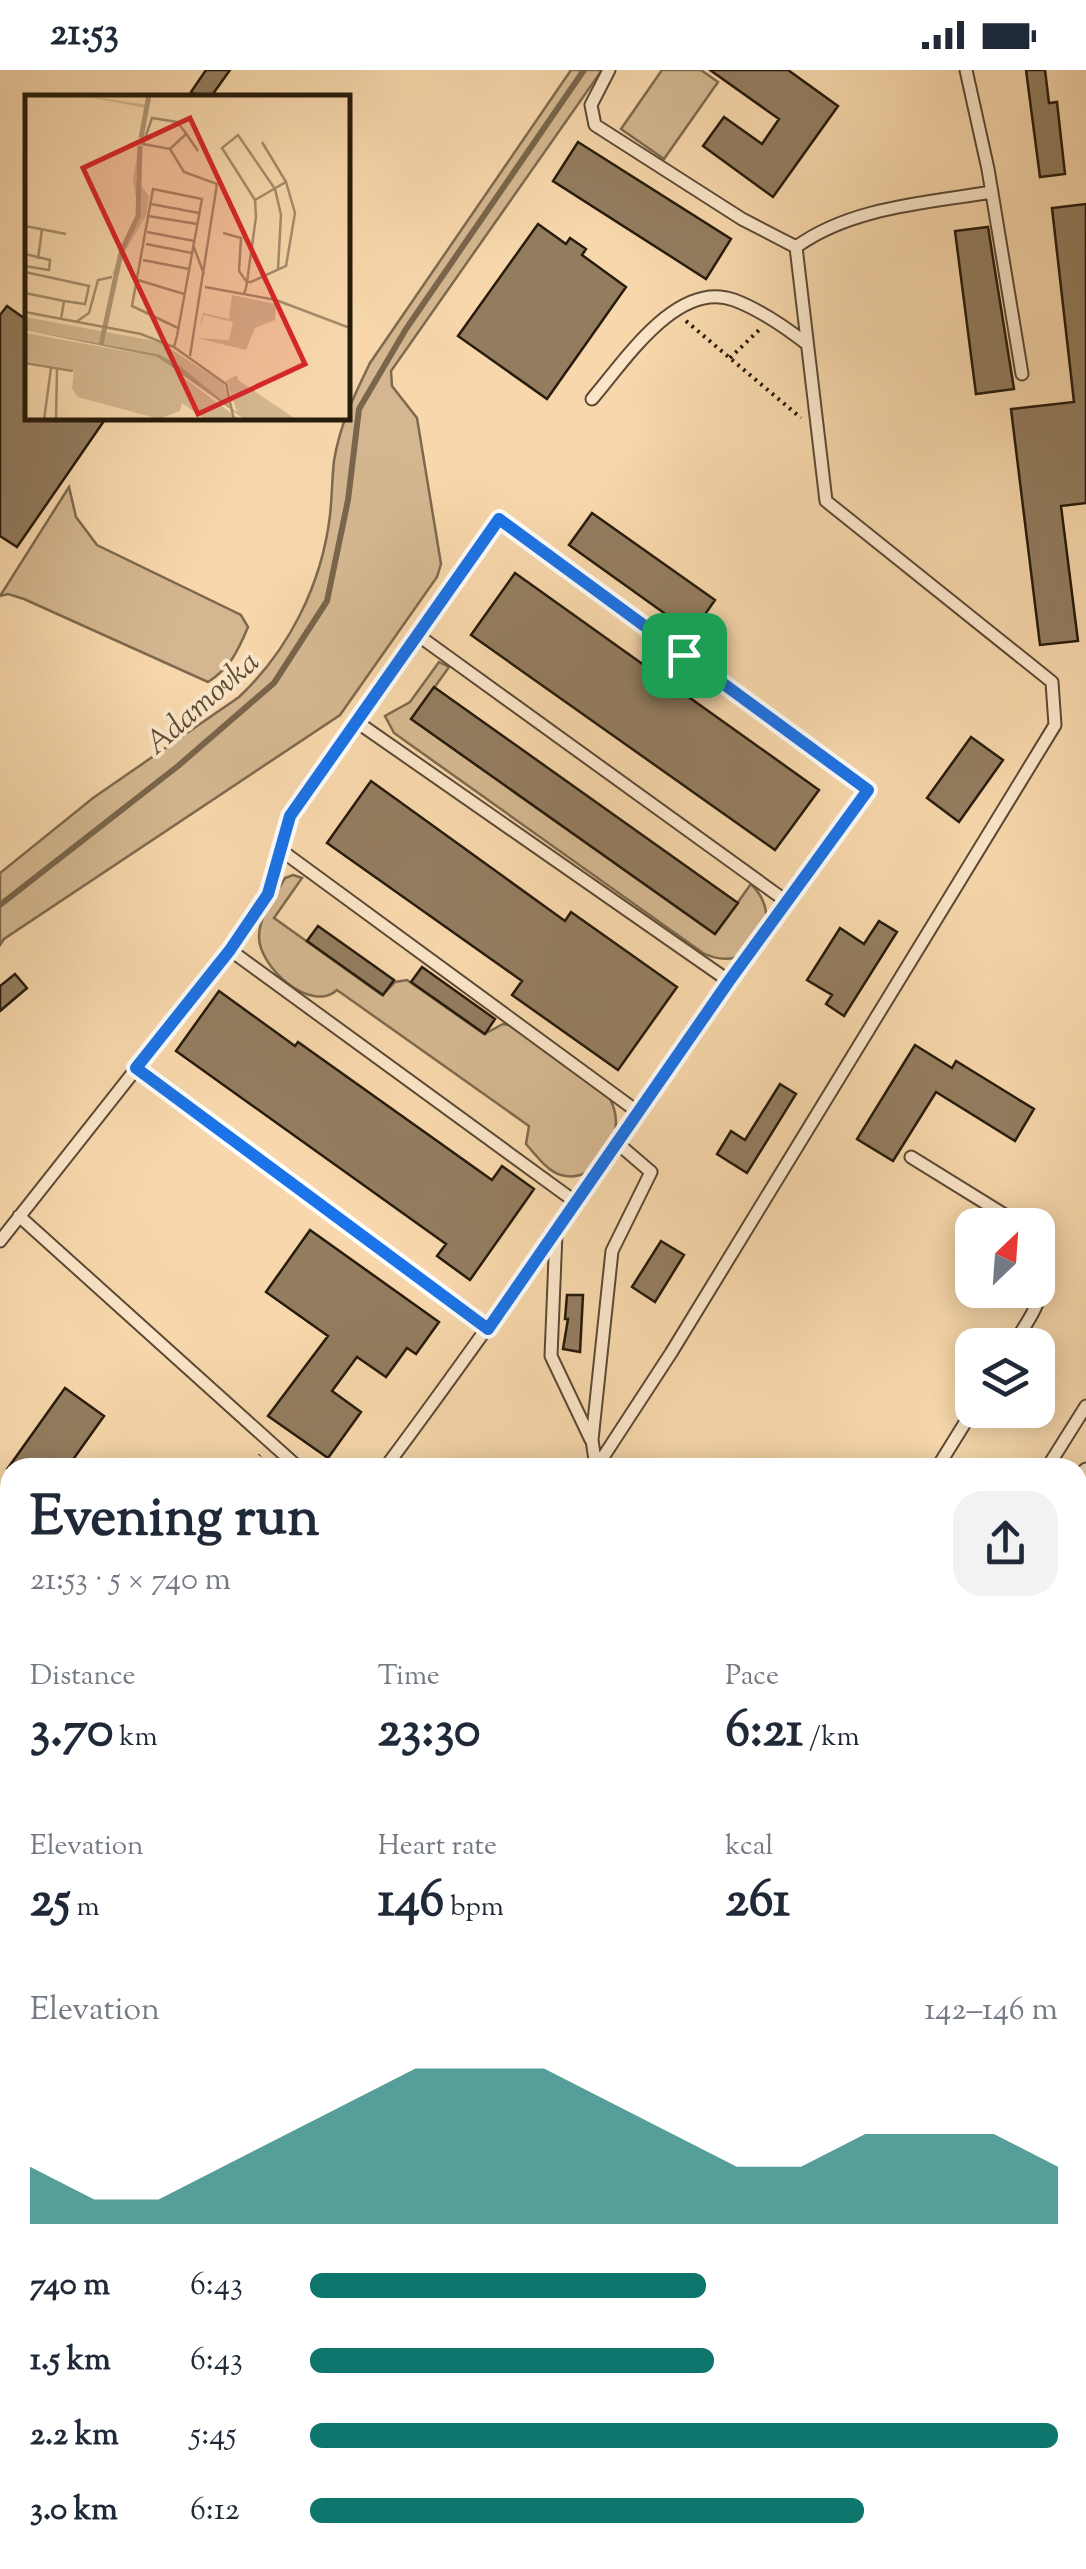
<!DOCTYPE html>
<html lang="en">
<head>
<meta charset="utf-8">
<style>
  :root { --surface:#fff; --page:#f2f2f3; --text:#1f2937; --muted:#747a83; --accent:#0f766e }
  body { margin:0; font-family:"Sorts Mill Goudy",serif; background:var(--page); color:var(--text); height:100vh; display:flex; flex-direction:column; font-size:38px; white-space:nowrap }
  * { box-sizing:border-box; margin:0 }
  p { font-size:32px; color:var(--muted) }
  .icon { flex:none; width:55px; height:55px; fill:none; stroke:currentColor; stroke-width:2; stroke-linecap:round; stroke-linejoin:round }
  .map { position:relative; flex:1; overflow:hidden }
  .details { position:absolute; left:0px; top:1388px; width:1088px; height:1112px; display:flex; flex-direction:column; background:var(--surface); border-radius:30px 30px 0 0; box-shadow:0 5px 25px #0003 }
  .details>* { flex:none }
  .needle { width:65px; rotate:25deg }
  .fabs { position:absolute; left:955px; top:1138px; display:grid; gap:20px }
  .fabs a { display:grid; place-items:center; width:100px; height:100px; border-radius:20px; background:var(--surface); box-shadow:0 5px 25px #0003; font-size:50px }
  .pin { position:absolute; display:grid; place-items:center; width:85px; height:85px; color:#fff; margin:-42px; border-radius:20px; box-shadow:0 5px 15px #0006 }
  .round { display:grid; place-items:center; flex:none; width:105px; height:105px; border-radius:30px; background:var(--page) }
  .headline { display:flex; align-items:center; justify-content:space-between; height:170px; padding:0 30px }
  h1 { font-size:55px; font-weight:800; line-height:75px }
  .metrics { display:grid; grid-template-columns:repeat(3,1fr); gap:15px; height:170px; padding:10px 30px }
  .metrics div { display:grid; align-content:center }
  .metrics b { font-size:50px; font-weight:800 }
  .metrics small { font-size:28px; font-weight:400 }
  .metrics p { font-size:28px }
  .chart { height:280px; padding:20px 30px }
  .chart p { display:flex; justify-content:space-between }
  .chart svg { width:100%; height:180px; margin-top:10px; fill:var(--accent); opacity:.7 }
  ul { padding:0 30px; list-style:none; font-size:32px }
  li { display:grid; grid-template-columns:160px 120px 1fr; align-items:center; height:75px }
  li i { height:25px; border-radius:12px; background:var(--accent) }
  .status { display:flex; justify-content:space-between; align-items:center; height:70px; padding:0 50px; background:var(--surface); direction:ltr }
  .status svg { height:28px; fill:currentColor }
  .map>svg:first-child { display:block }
  .green { fill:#d4b790; stroke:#7e694e; stroke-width:2.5 }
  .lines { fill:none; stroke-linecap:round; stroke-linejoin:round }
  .stream { stroke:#79654b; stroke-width:6 }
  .building { fill:#937d5f; stroke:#271b0c; stroke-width:2.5 }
  .lane-casing { stroke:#5b4a34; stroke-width:15 }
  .secondary-casing { stroke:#271b0c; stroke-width:36 }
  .path { stroke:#271b0c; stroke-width:4; stroke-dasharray:2.5 5; stroke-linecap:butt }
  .lane { stroke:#fae5c8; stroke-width:11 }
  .secondary { stroke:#fae5c8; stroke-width:32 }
  .route-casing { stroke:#fff; stroke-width:20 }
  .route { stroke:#1a73e8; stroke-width:12 }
  .labels { text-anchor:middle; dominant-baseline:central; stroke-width:8; stroke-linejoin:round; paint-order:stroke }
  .water-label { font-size:32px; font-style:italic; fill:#5e4d36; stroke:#fae5c8 }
  .inset-river { fill:none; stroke:#b09775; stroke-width:5 }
  .inset-road { fill:none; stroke:#a48c6b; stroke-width:2.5 }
  .view { fill:#d62828; fill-opacity:0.15; stroke:#d62828; stroke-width:5 }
  .inset-edge { fill:none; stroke:#271b0c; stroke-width:5 }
</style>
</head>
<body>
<div class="status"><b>21:53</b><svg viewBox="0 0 49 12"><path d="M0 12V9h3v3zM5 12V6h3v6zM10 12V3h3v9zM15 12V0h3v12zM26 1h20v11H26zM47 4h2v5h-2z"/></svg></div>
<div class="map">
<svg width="1086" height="2499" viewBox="0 0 1086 2499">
  <rect width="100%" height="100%" fill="#f7d7ab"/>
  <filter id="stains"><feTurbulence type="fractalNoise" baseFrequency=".002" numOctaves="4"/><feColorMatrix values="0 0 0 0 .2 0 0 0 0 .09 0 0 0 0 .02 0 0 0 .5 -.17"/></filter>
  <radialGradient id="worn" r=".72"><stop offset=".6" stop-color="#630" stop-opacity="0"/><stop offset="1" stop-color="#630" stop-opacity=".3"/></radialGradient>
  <path class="green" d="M571,0h31l-211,301 1,15 25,32 24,146 -4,13 -97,138 -336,224 -4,6v-72l93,-75 146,-101c50,-47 83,-113 91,-182 2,-18 2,-36 4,-54 6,-37 20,-65 36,-98z
    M662,0h39l17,12 -54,77 -43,-30z
    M69,417l7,30 21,28 144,70 7,12c-10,24 -18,41 -40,55l-184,-83 -16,-5 -8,2z
    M439,592l10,5 -37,52 303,215 36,-50c38,37 -1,93 -48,69l-309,-220 -9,-17 25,-14z
    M293,805l9,3 -28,40 108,77 13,-13 12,-2 77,54 19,-10 10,2 93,67c28,36 -8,93 -45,82 -14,-4 -25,-20 -35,-31l3,-18 -192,-136c-26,24 -78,-23 -78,-53 0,-22 16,-41 26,-59z
    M0,1813l10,14v170l-10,-14z
    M0,2035l10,14v441h209l5,9h-224z
    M376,2490h191l8,9h-200z"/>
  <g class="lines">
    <path class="stream" d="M0,835l178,-139 96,-83 53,-82 21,-101 11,-91 47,-80 178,-259"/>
  </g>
  <path class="building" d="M206,0h24l-20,28h-11l-8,-6z
    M710,0h78l50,36 -65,91 -70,-51 21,-29 38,27 17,-25z
    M1026,0h19l4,33 8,-1 8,72 -25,3z
    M578,72l153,97 -25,40 -153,-98z
    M1086,134v299l-25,3 17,135 -38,4 -29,-236 63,-7 -22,-194z
    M538,154l28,20 4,-6 16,11 -4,6 44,32 -79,112 -89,-63z
    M988,157l26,162 -38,5 -21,-163z
    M7,236l21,15v97h78l-89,129 -17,-11v-221z
    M592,443l123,87 -23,33 -123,-88z
    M515,503l304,217 -44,60 -304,-215z
    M434,617l304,216 -23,31 -304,-215z
    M971,667l32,23 -44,62 -32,-24z
    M371,711l194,140 6,-9 106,75 -59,83 -106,-75 10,-14 -195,-138z
    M879,851l18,11 -53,84 -18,-12 6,-9 -25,-15 33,-52 24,16z
    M318,856l76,54 -11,15 -76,-54z
    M422,897l73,52 -10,15 -74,-52z
    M15,904l12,14 -27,23v-25z
    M219,921l76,55 3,-4 194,138 10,-14 32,23 -64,91 -33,-24 9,-12 -270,-193z
    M915,975l37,23 4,-7 78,48 -19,32 -79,-49 -43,69 -36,-22z
    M780,1014l16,10 -49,79 -30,-19 14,-23 14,9z
    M310,1160l129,92 -23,32 -9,-6 -21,29 -29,-20 -25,34 29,21 -33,46 -60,-42 60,-80 -62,-44z
    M661,1171l23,14 -29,47 -23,-15z
    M567,1225h16l-3,57 -17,-3 5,-30h-3z
    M65,1318l39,28 -37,52h-59z"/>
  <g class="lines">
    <defs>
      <path id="lane" d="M609,0l-18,35 4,20 147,94 54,28
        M966,0l22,99 34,205
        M796,177c55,-40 130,-44 196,-55
        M592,329c32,-37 85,-120 142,-99 27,10 51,27 73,44
        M419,566l367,265
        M357,652l372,259
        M282,781l356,261
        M230,880l347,253
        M136,998l352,261
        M911,1087l110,68
        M19,1146l280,252
        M556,1163l-5,123 40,84
        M0,1171l230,-291 38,-56 23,-78 208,-297 369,271c-165,223 -317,455 -483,678
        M1013,1275c23,-37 37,-52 25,-97
        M596,1397l-4,-27 20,-189 39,-79 -35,-30
        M596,1398l75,-115 384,-628 -3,-43 -226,-181 -30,-254
        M937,1398l36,-58
        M1047,1398l39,-62
        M1078,1406l8,-7
        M0,1570l10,15
        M1078,1613h8
        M1078,1846l8,7"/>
      <path id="secondary" d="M0,1777l10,12
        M357,2499l1,-9"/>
    </defs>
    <use href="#lane" class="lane-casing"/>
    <use href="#secondary" class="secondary-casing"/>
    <path class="path" d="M686,251l115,97
      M730,288l29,-28
      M251,1398l9,-13
      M0,1683l10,7
      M0,1930l10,17
      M0,2251l10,20
      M0,2354l10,4
      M116,2490l7,9
      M290,2490l4,9"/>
    <use href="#lane" class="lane"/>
    <use href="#secondary" class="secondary"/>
  </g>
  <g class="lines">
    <defs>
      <path id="route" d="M499,449l369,271 -139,191 -241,348 -352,-261 94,-118 38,-56 22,-78z"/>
    </defs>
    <use href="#route" class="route-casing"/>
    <use href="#route" class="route"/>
  </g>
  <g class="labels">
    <g class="water-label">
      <text transform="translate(203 634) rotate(-41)">Adamovka</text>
    </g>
  </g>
  <g transform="translate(25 25)">
    <rect width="325" height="325" fill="#f7d7ab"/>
    <path d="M54,0l70,10 -13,74 13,17 -3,20 -22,37 -5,22 -7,-1 26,-64 -5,-30 12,-72zM207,200l44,9 -1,16 -20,8 -9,22 -49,-12 32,2 4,-18 -29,-7 -5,14 4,-16 26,6zM0,222l135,25 63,41 9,26 -74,-55 -133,-24zM0,238l132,24 83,63h-34l-24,-17 -2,8 -21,8 -81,-22 -6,-8 2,-19 -49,-9zM212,280l1,5 59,40h-51l-8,-6 -12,-33z" fill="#d4b790"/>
    <path d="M0,235l133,24 23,13 65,53 -89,-63z" fill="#b09775"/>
    <path class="inset-river" d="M116,43l8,-43M76,250l20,-93 17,-36 2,-70"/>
    <path class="inset-road" d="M161,39l-16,15 -27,-5 9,-26 25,4 8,10 13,19M237,47l24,40M145,54l14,23 33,12 -27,172M230,105l-33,-52 16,-13 37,54 6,26 -3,54M126,109l48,9M123,121l49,8M0,131l41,8M122,137l47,9M198,138l18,5 -2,33 7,10 1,1h4l35,-16 9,-53 -9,-31 -31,18 1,17 -9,65 -1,6 -2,6M121,149l46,9M168,150l11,29M0,159l25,6 -1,10 -24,-4M13,164l4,-30M118,165l46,9M0,177l64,14 -4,18 -21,-3M113,185l46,14M180,192l71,13 74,28M0,198l39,8 -3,18M0,217l116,22 33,13 52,37 8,36M51,227l13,-9 9,-33 14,-3M149,252l3,-11 25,-137 -49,-10 -21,117 46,22M0,268l48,8M19,325l7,-52M31,325l1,-51"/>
    <path class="view" d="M165,23l115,246 -107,50 -115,-246z"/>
    <rect width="325" height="325" class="inset-edge"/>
  </g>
  <rect width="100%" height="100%" filter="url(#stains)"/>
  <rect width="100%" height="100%" fill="url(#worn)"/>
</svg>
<div class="fabs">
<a><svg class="needle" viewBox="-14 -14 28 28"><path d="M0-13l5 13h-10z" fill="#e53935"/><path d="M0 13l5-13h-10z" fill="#747a83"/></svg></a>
<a><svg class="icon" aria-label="layers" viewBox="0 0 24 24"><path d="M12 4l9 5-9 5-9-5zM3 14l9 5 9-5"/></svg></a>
</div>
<div class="pin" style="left:684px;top:585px;background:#1e9e55"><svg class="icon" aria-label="arrive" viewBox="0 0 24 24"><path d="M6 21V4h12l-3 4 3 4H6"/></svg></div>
<section class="details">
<div class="headline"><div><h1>Evening run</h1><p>21:53 · 5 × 740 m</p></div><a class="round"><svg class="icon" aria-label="share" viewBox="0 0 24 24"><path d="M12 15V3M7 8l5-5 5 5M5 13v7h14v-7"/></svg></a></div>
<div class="metrics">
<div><p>Distance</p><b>3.70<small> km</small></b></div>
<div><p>Time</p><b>23:30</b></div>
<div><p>Pace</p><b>6:21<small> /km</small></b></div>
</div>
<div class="metrics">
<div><p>Elevation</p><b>25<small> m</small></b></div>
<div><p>Heart rate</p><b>146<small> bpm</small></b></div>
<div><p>kcal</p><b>261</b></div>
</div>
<div class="chart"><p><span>Elevation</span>142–146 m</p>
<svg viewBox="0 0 160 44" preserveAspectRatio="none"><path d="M0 44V30L10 38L20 38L30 30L40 22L50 14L60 6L70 6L80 6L90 14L100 22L110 30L120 30L130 22L140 22L150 22L160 30V44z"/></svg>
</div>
<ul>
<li><b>740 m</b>6:43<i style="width:53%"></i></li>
<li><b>1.5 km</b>6:43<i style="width:54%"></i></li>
<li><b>2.2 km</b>5:45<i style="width:100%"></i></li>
<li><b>3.0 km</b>6:12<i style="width:74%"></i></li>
</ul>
</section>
</div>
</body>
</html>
